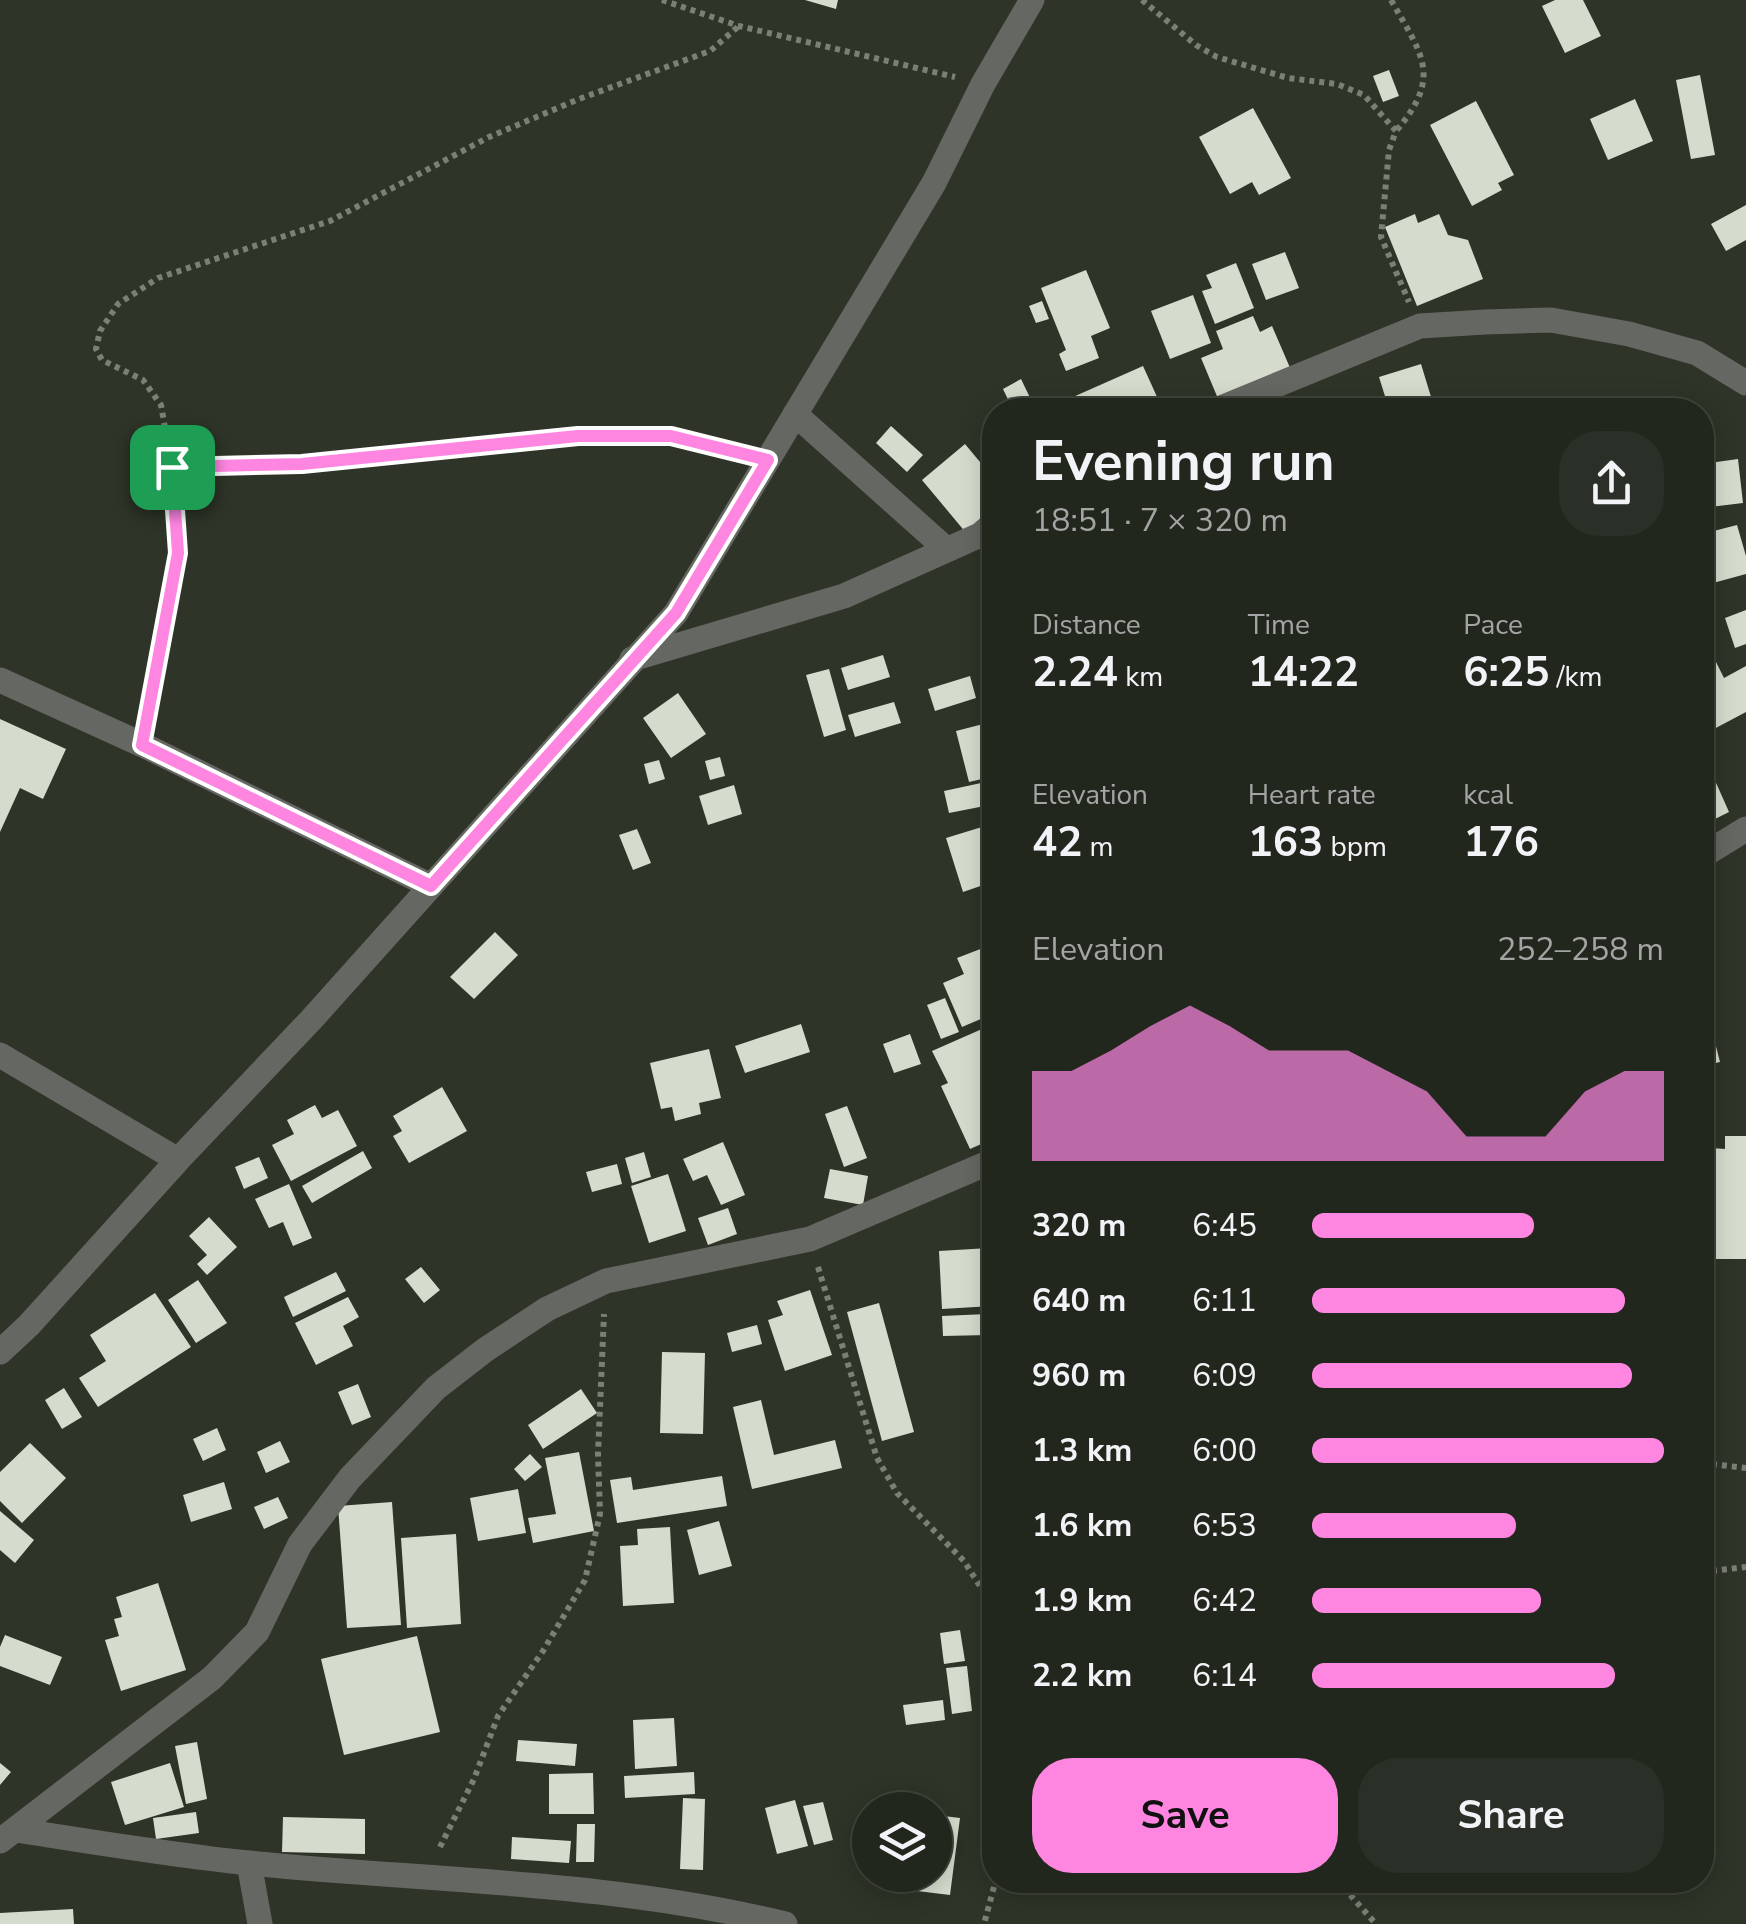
<!DOCTYPE html>
<html lang="en">
<head>
<meta charset="utf-8">
<style>
  :root { --surface:#22271e; --page:#2a2f27; --text:#f1f3f6; --muted:#a2a5a4; --line:#3f443c; --accent:#fe86e1 }
  body { margin:0; font-family:"Nunito Sans",sans-serif; background:var(--page); color:var(--text); height:100vh; display:flex; flex-direction:column; font-size:38px; white-space:nowrap }
  * { box-sizing:border-box; margin:0 }
  p { font-size:32px; color:var(--muted) }
  .icon { flex:none; width:55px; height:55px; fill:none; stroke:currentColor; stroke-width:2; stroke-linecap:round; stroke-linejoin:round }
  .map { position:relative; flex:1; overflow:hidden }
  .details { position:absolute; left:982px; top:398px; width:732px; height:1495px; display:flex; flex-direction:column; background:var(--surface); border-radius:40px; box-shadow:0 5px 25px #0003,0 0 0 2px var(--line) }
  .details>* { flex:none }
  .buttons { position:absolute; left:852px; top:1792px; display:grid; gap:20px }
  .buttons a { display:grid; place-items:center; width:100px; height:100px; border-radius:50%; background:var(--surface); box-shadow:0 5px 25px #0003,0 0 0 2px var(--line); font-size:50px }
  .pin { position:absolute; display:grid; place-items:center; width:85px; height:85px; color:#fff; margin:-42px; border-radius:20px; box-shadow:0 5px 15px #0006 }
  .round { display:grid; place-items:center; flex:none; width:105px; height:105px; border-radius:40px; background:var(--page) }
  .overview { display:flex; align-items:center; justify-content:space-between; height:170px; padding:0 50px }
  h1 { font-size:55px; font-weight:700; line-height:75px }
  .stats { display:grid; grid-template-columns:repeat(3,1fr); gap:15px; height:170px; padding:10px 50px }
  .stats div { display:grid; align-content:center }
  .stats b { font-size:42px; font-weight:700 }
  .stats small { font-size:28px; font-weight:400 }
  .stats p { font-size:28px }
  .chart { height:280px; padding:20px 50px }
  .chart p { display:flex; justify-content:space-between }
  .chart svg { width:100%; height:180px; margin-top:10px; fill:var(--accent); opacity:.7 }
  .button { display:flex; gap:20px; margin-top:auto; padding:20px 50px }
  .button a { flex:1; height:115px; border-radius:40px; background:var(--accent); color:#111; font-size:40px; font-weight:700; line-height:115px; text-align:center }
  .button a+a { background:var(--page); color:var(--text) }
  ul { padding:0 50px; list-style:none; font-size:32px }
  li { display:grid; grid-template-columns:160px 120px 1fr; align-items:center; height:75px }
  li i { height:25px; border-radius:12px; background:var(--accent) }
  .map>svg:first-child { display:block }
  .building { fill:#d5dccd }
  .lines { fill:none; stroke-linecap:round; stroke-linejoin:round }
  .path { stroke:#7b8076; stroke-width:6; stroke-dasharray:5 5; stroke-linecap:butt }
  .minor { stroke:#656862; stroke-width:25 }
  .route-casing { stroke:#fff; stroke-width:20 }
  .route { stroke:#fe86e1; stroke-width:12 }
</style>
</head>
<body>
<div class="map">
<svg width="1746" height="1924" viewBox="0 0 1746 1924">
  <rect width="100%" height="100%" fill="#2e3428"/>
  <path class="building" d="M805,0h33l-2,9z
    M1555,0h28l18,36 -36,17 -23,-47z
    M1389,70l10,26 -16,6 -10,-26z
    M1700,75l15,80 -24,4 -15,-79z
    M1635,99l18,42 -45,19 -18,-41z
    M1476,101l38,74 -16,8 4,7 -30,16 -42,-81z
    M1253,108l38,70 -32,17 -7,-13 -22,12 -31,-57z
    M1746,205v35l-20,11 -15,-27z
    M1415,214l3,9 21,-9 9,21 20,5 15,39 -66,27 -32,-79z
    M1285,252l14,36 -33,12 -14,-36z
    M1236,263l18,45 -39,16 -13,-33 10,-3 -6,-13z
    M1086,270l24,58 -19,8 8,22 -33,13 -7,-17 7,-4 -25,-62z
    M1193,295l18,48 -41,16 -19,-48z
    M1042,301l7,18 -13,4 -7,-17z
    M1253,316l7,16 12,-6 19,44 -72,31 -18,-43 22,-9 -7,-18z
    M1421,364l14,46 -46,-1 -10,-32z
    M1143,366l20,44h-85l-5,-13z
    M1021,379l15,31h-23l-10,-21z
    M891,426l32,29 -16,17 -31,-29z
    M965,444l30,36v31l-28,23 -45,-54z
    M1738,459l5,44 -41,5v-44z
    M1737,525l9,31v18l-44,12v-52z
    M1746,610v34l-11,4 -10,-30z
    M883,655l7,22 -42,13 -7,-22z
    M1715,660l9,18 22,-12v46l-34,18 -10,-18v-45z
    M829,669l17,61 -22,7 -18,-62z
    M970,676l6,22 -41,13 -7,-22z
    M678,693l28,41 -35,24 -28,-40z
    M894,702l7,21 -46,14 -7,-22z
    M0,719l66,30 -23,50 -23,-11 -20,44z
    M991,722l4,19v35l-26,6 -13,-51z
    M720,757l5,19 -15,4 -5,-19z
    M659,760l6,19 -16,5 -5,-20z
    M1713,776l16,36 -18,9 -9,-18v-22z
    M995,780v24l-46,9 -5,-22z
    M734,785l8,29 -34,11 -9,-29z
    M995,823v58l-32,11 -17,-54z
    M637,829l14,34 -18,7 -14,-35z
    M995,911v37l-13,-32z
    M495,932l23,23 -44,44 -24,-22z
    M983,948l12,28v37l-33,14 -19,-44 21,-9 -7,-16z
    M945,998l14,34 -18,7 -14,-34z
    M1706,1007l14,55 -18,4v-58z
    M801,1024l9,28 -65,21 -10,-27z
    M982,1029l13,28v81l-25,11 -29,-63 7,-3 -16,-32z
    M910,1034l11,30 -27,9 -11,-29z
    M709,1049l12,49 -22,5 2,11 -26,7 -3,-14 -11,2 -11,-46z
    M442,1087l25,44 -58,32 -16,-27 9,-5 -9,-15z
    M315,1105l7,13 16,-8 19,36 -66,35 -19,-36 22,-11 -7,-14z
    M847,1106l20,52 -23,9 -19,-53z
    M1725,1136h21v123h-34l-1,-111 14,1z
    M723,1142l22,53 -24,10 -14,-30 -14,6 -10,-22z
    M363,1151l9,17 -60,35 -10,-17z
    M644,1152l7,25 -19,6 -7,-25z
    M259,1157l9,21 -24,11 -9,-22z
    M617,1164l5,20 -30,8 -6,-20z
    M830,1169l38,7 -5,29 -39,-7z
    M668,1174l18,57 -37,12 -18,-57z
    M289,1184l23,54 -19,8 -10,-24 -14,6 -14,-29z
    M728,1208l9,26 -29,11 -10,-27z
    M209,1217l28,30 -30,28 -10,-11 10,-9 -18,-19z
    M989,1248l3,58 -50,3 -3,-58z
    M421,1267l19,23 -16,13 -19,-24z
    M336,1272l10,19 -53,26 -9,-20z
    M198,1280l29,43 -31,20 -28,-43z
    M810,1290l22,65 -47,16 -17,-51 15,-5 -6,-14z
    M155,1293l36,54 -93,60 -19,-29 27,-17 -16,-26z
    M348,1297l11,20 -16,9 10,20 -37,19 -21,-42z
    M879,1303l35,129 -32,9 -35,-129z
    M987,1314l1,21 -45,1 -1,-20z
    M757,1325l5,19 -30,8 -5,-19z
    M662,1352l43,1 -2,81 -43,-1z
    M358,1384l13,33 -19,8 -14,-33z
    M64,1388l18,29 -20,12 -17,-29z
    M581,1389l16,24 -54,36 -15,-24z
    M761,1400l13,55 61,-15 7,28 -90,21 -19,-82z
    M217,1428l9,22 -23,11 -10,-22z
    M280,1441l10,21 -24,11 -9,-21z
    M30,1443l36,35 -44,45 -22,-22v-29z
    M579,1452l15,79 -61,12 -5,-25 28,-4 -11,-56z
    M530,1454l12,13 -17,14 -11,-12z
    M722,1476l5,30 -110,17 -7,-43 21,-3 2,13z
    M224,1482l8,27 -41,13 -8,-27z
    M518,1489l8,44 -48,8 -8,-43z
    M278,1497l10,21 -24,11 -10,-22z
    M392,1502l9,123 -54,3 -9,-122z
    M0,1511l34,29 -19,23 -15,-13z
    M719,1521l13,45 -33,9 -12,-45z
    M670,1527l4,76 -51,3 -3,-60 18,-1 -1,-16z
    M456,1534l5,90 -54,4 -6,-90z
    M158,1583l28,87 -65,21 -16,-51 14,-4 -5,-17 8,-2 -6,-20z
    M960,1630l5,31 -21,3 -4,-31z
    M5,1635l57,22 -12,28 -50,-19v-19z
    M417,1636l23,96 -96,23 -23,-96z
    M967,1666l5,45 -20,3 -6,-46z
    M943,1700l2,20 -39,5 -3,-20z
    M674,1718l3,48 -42,3 -2,-49z
    M518,1740l59,4 -2,22 -59,-5z
    M197,1742l10,57 -21,5 -11,-58z
    M0,1763l11,9 -11,13z
    M170,1763l14,44 -59,18 -14,-43z
    M694,1772l1,22 -70,4 -1,-22z
    M593,1773l1,41h-45v-40z
    M683,1798l22,1 -2,71 -23,-1z
    M795,1800l13,46 -31,8 -12,-46z
    M823,1802l10,38 -19,5 -11,-39z
    M196,1812l3,21 -43,6 -3,-21z
    M935,1815l25,3 -10,77 -66,-8 1,-12h50z
    M283,1817l82,2v35l-83,-2z
    M577,1824h18l-1,38h-18z
    M512,1837l59,4 -2,22 -58,-4z
    M73,1909l1,15h-74v-11z"/>
  <g class="lines">
    <path class="path" d="M662,0l77,26 216,51
      M1142,0l54,45 21,12 71,21 49,6 27,11 32,36 -7,19 -8,87 28,65
      M1391,0c31,55 52,76 5,131
      M172,467l129,-3 277,-28h93l66,17
      M148,714l30,-161 -6,-86 -11,-62 -18,-25 -41,-20 -6,-11 4,-18 18,-27 40,-26 172,-57 159,-84 90,-38 131,-48 29,-25
      M818,1267l59,191 20,35 67,68 28,44 3,278 -11,41
      M1702,1463l44,5
      M1702,1572l44,-5
      M440,1847l34,-68 24,-63 45,-65 42,-71 15,-66 -2,-60 6,-140
      M1337,1880l39,44"/>
    <path class="minor" d="M1216,410l204,-84 65,-4 66,-2 78,14 68,19 49,30
      M795,414l150,134
      M632,659l212,-63 136,-61 15,-13
      M0,680l143,65 288,141
      M1702,856l44,-27
      M0,1055l178,105
      M0,1352l29,-27 149,-165 132,-139 366,-408 258,-430 49,-99 49,-84
      M16,1830c77,12 155,25 233,33 179,18 361,18 536,61
      M0,1841l212,-163 45,-46 43,-88 50,-66 86,-90 49,-38 62,-41 59,-28 204,-42 185,-79
      M249,1863l11,61"/>
  </g>
  <g class="lines">
    <defs>
      <path id="route" d="M578,436h93l97,24 -92,153 -245,273 -289,-141 36,-192 -6,-86 130,-3z"/>
    </defs>
    <use href="#route" class="route-casing"/>
    <use href="#route" class="route"/>
  </g>
</svg>
<div class="buttons">
<a><svg class="icon" aria-label="layers" viewBox="0 0 24 24"><path d="M12 4l9 5-9 5-9-5zM3 14l9 5 9-5"/></svg></a>
</div>
<div class="pin" style="left:172px;top:467px;background:#1e9e55"><svg class="icon" aria-label="arrive" viewBox="0 0 24 24"><path d="M6 21V4h12l-3 4 3 4H6"/></svg></div>
<section class="details">
<div class="overview"><div><h1>Evening run</h1><p>18:51 · 7 × 320 m</p></div><a class="round"><svg class="icon" aria-label="share" viewBox="0 0 24 24"><path d="M12 15V3M7 8l5-5 5 5M5 13v7h14v-7"/></svg></a></div>
<div class="stats">
<div><p>Distance</p><b>2.24<small> km</small></b></div>
<div><p>Time</p><b>14:22</b></div>
<div><p>Pace</p><b>6:25<small> /km</small></b></div>
</div>
<div class="stats">
<div><p>Elevation</p><b>42<small> m</small></b></div>
<div><p>Heart rate</p><b>163<small> bpm</small></b></div>
<div><p>kcal</p><b>176</b></div>
</div>
<div class="chart"><p><span>Elevation</span>252–258 m</p>
<svg viewBox="0 0 160 44" preserveAspectRatio="none"><path d="M0 44V22L10 22L20 17L30 11L40 6L50 11L60 17L70 17L80 17L90 22L100 27L110 38L120 38L130 38L140 27L150 22L160 22V44z"/></svg>
</div>
<ul>
<li><b>320 m</b>6:45<i style="width:63%"></i></li>
<li><b>640 m</b>6:11<i style="width:89%"></i></li>
<li><b>960 m</b>6:09<i style="width:91%"></i></li>
<li><b>1.3 km</b>6:00<i style="width:100%"></i></li>
<li><b>1.6 km</b>6:53<i style="width:58%"></i></li>
<li><b>1.9 km</b>6:42<i style="width:65%"></i></li>
<li><b>2.2 km</b>6:14<i style="width:86%"></i></li>
</ul>
<div class="button"><a>Save</a><a>Share</a></div>
</section>
</div>
</body>
</html>
